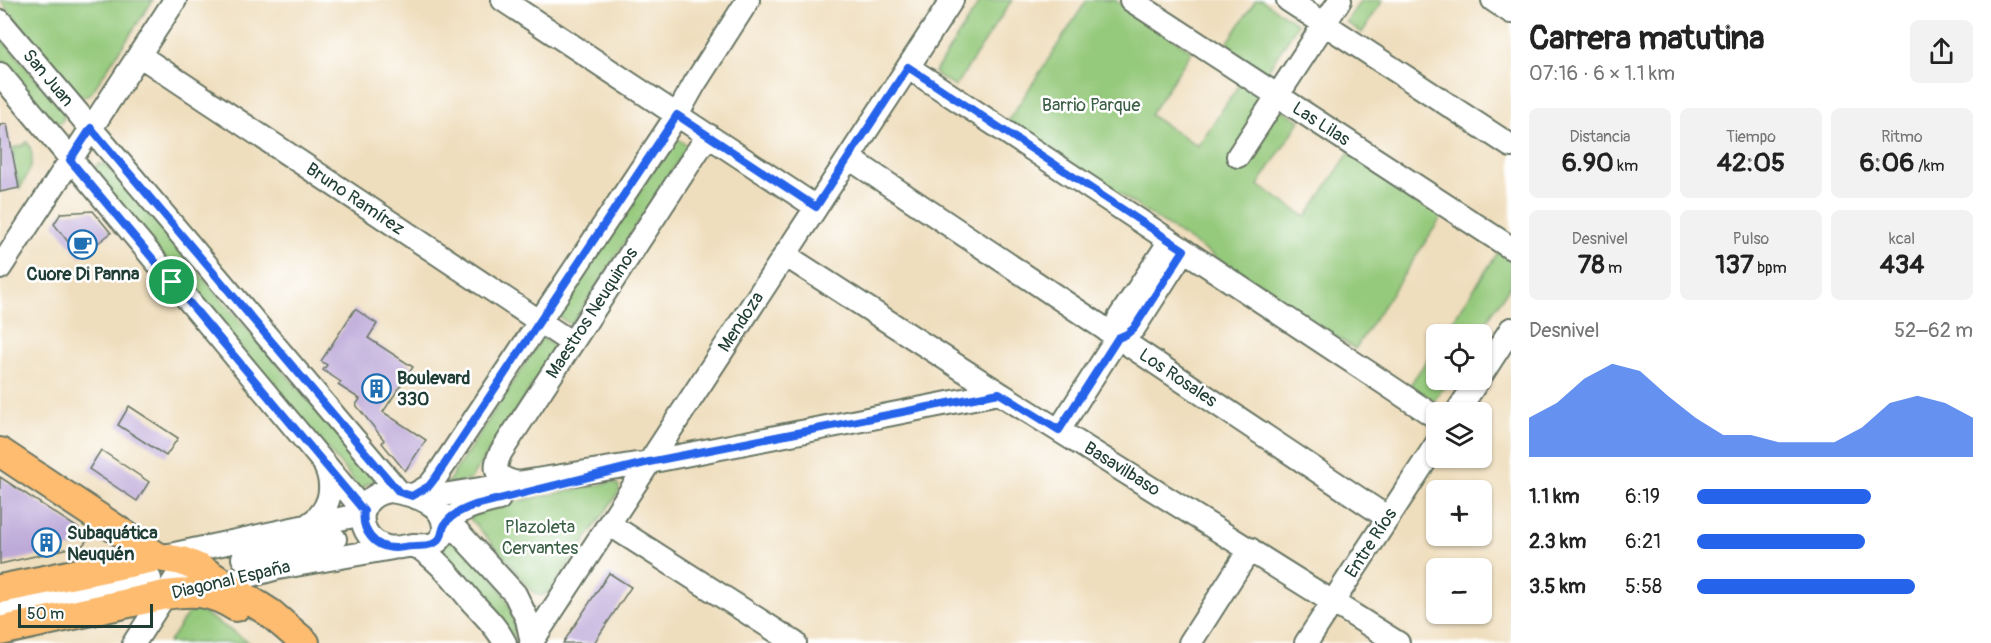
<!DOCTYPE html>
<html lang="es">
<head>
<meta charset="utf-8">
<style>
  :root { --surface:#fff; --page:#f2f2f2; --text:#222; --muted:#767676; --accent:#2563eb }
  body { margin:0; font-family:Pangolin,sans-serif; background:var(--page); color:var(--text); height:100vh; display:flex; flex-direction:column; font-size:22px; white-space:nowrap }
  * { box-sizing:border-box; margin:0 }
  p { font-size:20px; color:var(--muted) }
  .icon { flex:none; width:33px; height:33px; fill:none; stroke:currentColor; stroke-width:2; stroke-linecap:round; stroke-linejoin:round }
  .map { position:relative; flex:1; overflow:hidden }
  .sheet { display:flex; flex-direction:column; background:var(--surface); width:480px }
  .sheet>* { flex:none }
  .tools { position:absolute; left:1426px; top:324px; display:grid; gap:12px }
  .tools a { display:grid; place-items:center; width:66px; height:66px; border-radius:9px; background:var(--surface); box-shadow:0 2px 4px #0004; font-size:30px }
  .scale { position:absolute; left:18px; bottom:15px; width:135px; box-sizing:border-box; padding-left:6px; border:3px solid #1f3d34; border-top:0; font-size:16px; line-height:21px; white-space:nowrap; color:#1f3d34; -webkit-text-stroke:4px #fff; paint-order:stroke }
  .pin { position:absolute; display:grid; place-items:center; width:51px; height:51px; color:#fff; margin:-26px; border:3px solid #fff; border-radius:50%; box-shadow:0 2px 6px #0007 }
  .round { display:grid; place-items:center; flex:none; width:63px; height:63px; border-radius:9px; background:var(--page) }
  .summary { display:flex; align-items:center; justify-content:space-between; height:102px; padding:0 18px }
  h1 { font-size:33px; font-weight:700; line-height:45px }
  .metrics { display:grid; grid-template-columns:repeat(3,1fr); gap:9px; height:102px; padding:6px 18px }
  .metrics div { display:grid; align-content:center; border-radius:9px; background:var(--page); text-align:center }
  .metrics b { font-size:26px; font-weight:700 }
  .metrics small { font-size:16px; font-weight:400 }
  .metrics p { font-size:16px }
  .chart { height:168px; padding:12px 18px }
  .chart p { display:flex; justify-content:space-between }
  .chart svg { width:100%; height:108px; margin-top:6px; fill:var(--accent); opacity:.7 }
  ul { padding:0 18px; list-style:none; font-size:20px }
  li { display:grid; grid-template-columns:96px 72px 1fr; align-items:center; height:45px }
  li i { height:15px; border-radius:8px; background:var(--accent) }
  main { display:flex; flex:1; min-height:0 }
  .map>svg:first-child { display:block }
  .green { fill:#95c97b; stroke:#5a8358; stroke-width:1.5 }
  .building { fill:#beaad9 }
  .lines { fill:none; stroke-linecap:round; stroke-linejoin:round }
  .minor-casing { stroke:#687564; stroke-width:26 }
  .major-casing { stroke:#687564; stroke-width:32 }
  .minor { stroke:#fff; stroke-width:22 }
  .major { stroke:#fdbc70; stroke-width:28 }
  .route-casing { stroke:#fff; stroke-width:12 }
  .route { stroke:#2563eb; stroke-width:8 }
  .labels { text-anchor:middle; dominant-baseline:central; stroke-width:5; stroke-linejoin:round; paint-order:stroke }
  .street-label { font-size:18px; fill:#1f3d34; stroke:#fff }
  .park-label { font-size:18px; fill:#3c6046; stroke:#fff }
  .poi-label { font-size:18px; font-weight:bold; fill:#1f3d34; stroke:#fff; text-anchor:start }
</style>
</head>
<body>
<main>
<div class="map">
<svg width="1511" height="643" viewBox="0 0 1511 643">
  <rect width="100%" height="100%" fill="#fff"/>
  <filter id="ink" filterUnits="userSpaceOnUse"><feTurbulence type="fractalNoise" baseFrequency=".0167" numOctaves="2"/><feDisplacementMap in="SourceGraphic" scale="12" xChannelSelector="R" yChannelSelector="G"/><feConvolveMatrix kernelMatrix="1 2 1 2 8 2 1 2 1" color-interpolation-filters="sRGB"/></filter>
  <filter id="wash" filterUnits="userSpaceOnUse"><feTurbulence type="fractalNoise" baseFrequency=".008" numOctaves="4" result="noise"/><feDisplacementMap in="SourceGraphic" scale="24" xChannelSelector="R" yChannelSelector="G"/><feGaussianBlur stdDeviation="1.35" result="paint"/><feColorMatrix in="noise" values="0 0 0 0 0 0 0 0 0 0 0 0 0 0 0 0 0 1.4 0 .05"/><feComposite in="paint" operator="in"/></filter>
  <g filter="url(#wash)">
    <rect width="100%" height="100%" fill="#efdebd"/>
    <path class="green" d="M0,0h153l-61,92 -8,5 -10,-5z
      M981,0h31l-57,87 -21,-14z
      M1087,0h28l77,51 -42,64 48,31 43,-64 59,39 -42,64 48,32 43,-64 94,62 -88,134 -347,-228z
      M1256,0h6l36,24 -33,51 -41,-27z
      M1361,0h22l-21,33 -16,-11z
      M0,36l64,77v5l-3,4 -4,1 -4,-2 -53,-64z
      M675,137l13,9 -117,179 -13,-9z
      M27,142c11,17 2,31 -7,46l-3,-12h-6l-3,-16 6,-2 -2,-10 10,-2z
      M98,164h5l3,1 257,299 14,16 -10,4 -6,7 -14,-19 -253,-297v-6z
      M1499,251l12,8v26l-33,49h-34z
      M542,338l15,10 -87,132 -24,5z
      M1437,345v35h12l-15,21 -24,-16z
      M612,482l7,3v7l-69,99 -7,4h-5l-8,-5 -20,-27 -40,-44 5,-9z
      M453,534c27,31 68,63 60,109l-73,-94z
      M199,610l51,33h-82l20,-30z"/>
    <g id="blocks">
      <path class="building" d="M7,124l12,64 -19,4v-67z
        M93,211l18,22 -31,24 -26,-33 7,-11z
        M355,309l22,15 -9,14 45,29 -30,45 43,28 -21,31 -23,-28 2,-3 -28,-35 4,-6 -22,-14 3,-3 -18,-12 4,-5 -6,-4z
        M129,406l49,32 -12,18 -48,-31z
        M101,450l48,32 -12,19 -48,-32z
        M0,477l90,59 -7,9 -83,19z
        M609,573l22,14 -37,56h-31z"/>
    </g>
  </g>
  <g filter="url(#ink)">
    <use href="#blocks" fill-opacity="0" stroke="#687564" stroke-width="1.5"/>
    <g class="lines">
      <defs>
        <path id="minor" d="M503,0l313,207
          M1131,0l380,248
          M1288,0l223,146
          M1493,0l18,12
          M0,21l399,471
          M139,55l433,288
          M908,67l529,351
          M0,74l364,437
          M1238,156l102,-156
          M849,158l539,360
          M785,255l214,138 399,250
          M0,268l175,-268
          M1118,337l-1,-9 2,-10 51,-77
          M1482,374l29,-45
          M1457,412l21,-32
          M1059,430l59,-93 9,-3 7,-6 50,-78
          M518,483c-20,-4 -27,-12 -17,-31l207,-317
          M390,491c14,2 31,6 43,15 12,9 17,32 0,38 -6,2 -13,1 -19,1 -9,1 -18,4 -27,2 -33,-9 -33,-52 3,-56z
          M412,496l17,-10 7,-9 241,-362 18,-32 53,-83
          M417,498l26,-3 206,-33 350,-69
          M440,512l75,82 12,25 5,24
          M609,524l186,119
          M306,526c23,-13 30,-37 19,-60
          M444,526c15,-18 34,-22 55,-27
          M414,545c24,13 41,37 58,57 12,13 25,25 33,41
          M165,556l198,-42
          M243,558l92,-19
          M212,586l66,-18 115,-20
          M0,609l150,-30
          M134,643l60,-93
          M531,643l421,-643
          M1190,643l60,-94
          M1306,643l131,-200"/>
        <path id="major" d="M0,452l158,105 24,4 19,8 69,44 35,30
          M0,589l158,-32
          M0,631l165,-36c30,-4 45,-4 71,12"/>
      </defs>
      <use href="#minor" class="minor-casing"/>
      <use href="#major" class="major-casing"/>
      <use href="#minor" class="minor"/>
      <use href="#major" class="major"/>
    </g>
  </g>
  <g class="lines" filter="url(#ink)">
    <defs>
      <path id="route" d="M908,67l276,183 -50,78 -7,6 -9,4 -59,92 -60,-37 -350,69 -174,43c-11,4 -26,10 -31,21 -3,6 -1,12 -8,16 -6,5 -15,3 -22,4 -7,0 -13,2 -19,2 -21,0 -34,-18 -31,-37l-294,-351 21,-32 308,364 13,4 17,-10 7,-9 241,-362 139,92z"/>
    </defs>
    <use href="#route" class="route-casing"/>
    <use href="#route" class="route"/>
  </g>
  <defs>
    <symbol id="cafe-ring" viewBox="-11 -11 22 22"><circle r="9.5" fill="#fff" stroke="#1f6fb2" stroke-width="1.5"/><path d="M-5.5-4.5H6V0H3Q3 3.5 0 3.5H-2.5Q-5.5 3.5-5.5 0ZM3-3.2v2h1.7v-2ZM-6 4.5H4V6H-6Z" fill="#1f6fb2"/></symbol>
    <symbol id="building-ring" viewBox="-11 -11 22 22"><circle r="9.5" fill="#fff" stroke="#1f6fb2" stroke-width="1.5"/><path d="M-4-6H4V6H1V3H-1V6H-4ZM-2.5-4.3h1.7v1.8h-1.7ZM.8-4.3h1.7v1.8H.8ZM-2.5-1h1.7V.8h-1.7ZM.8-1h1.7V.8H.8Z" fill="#1f6fb2"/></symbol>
  </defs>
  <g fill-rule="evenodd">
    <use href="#cafe-ring" x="66" y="228" width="33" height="33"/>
    <use href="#building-ring" x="360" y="372" width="33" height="33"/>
    <use href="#building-ring" x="30" y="526" width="33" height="33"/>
  </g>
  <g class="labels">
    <g class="street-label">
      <text transform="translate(48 78) rotate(50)">San Juan</text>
      <text transform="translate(1321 124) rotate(33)">Las Lilas</text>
      <text transform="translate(355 199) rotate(34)">Bruno Ramírez</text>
      <text transform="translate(592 313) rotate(-57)">Maestros Neuquinos</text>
      <text transform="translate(741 322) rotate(-57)">Mendoza</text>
      <text transform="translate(1178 378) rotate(34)">Los Rosales</text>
      <text transform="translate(1122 469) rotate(32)">Basavilbaso</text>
      <text transform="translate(1371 543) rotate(-57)">Entre Ríos</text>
      <text transform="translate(231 580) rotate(-13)">Diagonal España</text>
    </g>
    <g class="park-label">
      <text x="1091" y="105">Barrio Parque</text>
      <text x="540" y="527">Plazoleta<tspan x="540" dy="21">Cervantes</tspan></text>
    </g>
    <g class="poi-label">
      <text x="83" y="274" text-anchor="middle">Cuore Di Panna</text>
      <text x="397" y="378">Boulevard<tspan x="397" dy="21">330</tspan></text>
      <text x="67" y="533">Subaquática<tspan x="67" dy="21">Neuquén</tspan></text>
    </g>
  </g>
</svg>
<div class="tools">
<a><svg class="icon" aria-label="locate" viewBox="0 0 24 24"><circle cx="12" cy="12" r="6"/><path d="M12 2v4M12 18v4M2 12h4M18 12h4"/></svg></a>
<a><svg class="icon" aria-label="layers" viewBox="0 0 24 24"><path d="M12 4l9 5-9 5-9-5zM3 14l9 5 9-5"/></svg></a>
<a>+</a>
<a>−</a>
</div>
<div class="scale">50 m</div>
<div class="pin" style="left:172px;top:282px;background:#1e9e55"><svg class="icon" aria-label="arrive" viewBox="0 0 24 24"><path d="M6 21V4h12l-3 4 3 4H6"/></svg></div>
</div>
<section class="sheet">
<div class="summary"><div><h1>Carrera matutina</h1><p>07:16 · 6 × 1.1 km</p></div><a class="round"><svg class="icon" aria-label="share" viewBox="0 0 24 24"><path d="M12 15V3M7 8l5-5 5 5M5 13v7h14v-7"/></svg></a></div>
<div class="metrics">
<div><p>Distancia</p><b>6.90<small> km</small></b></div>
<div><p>Tiempo</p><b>42:05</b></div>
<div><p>Ritmo</p><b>6:06<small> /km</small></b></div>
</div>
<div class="metrics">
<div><p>Desnivel</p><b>78<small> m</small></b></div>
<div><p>Pulso</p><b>137<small> bpm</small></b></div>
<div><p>kcal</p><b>434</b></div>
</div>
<div class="chart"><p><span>Desnivel</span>52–62 m</p>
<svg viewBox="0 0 160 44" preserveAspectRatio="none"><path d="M0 44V28L10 22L20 12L30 6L40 9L50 19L60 28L70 35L80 35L90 38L100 38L110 38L120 32L130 22L140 19L150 22L160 28V44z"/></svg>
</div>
<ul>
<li><b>1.1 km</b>6:19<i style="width:63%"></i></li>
<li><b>2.3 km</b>6:21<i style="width:61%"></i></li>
<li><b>3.5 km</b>5:58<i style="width:79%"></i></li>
</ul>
</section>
</main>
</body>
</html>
